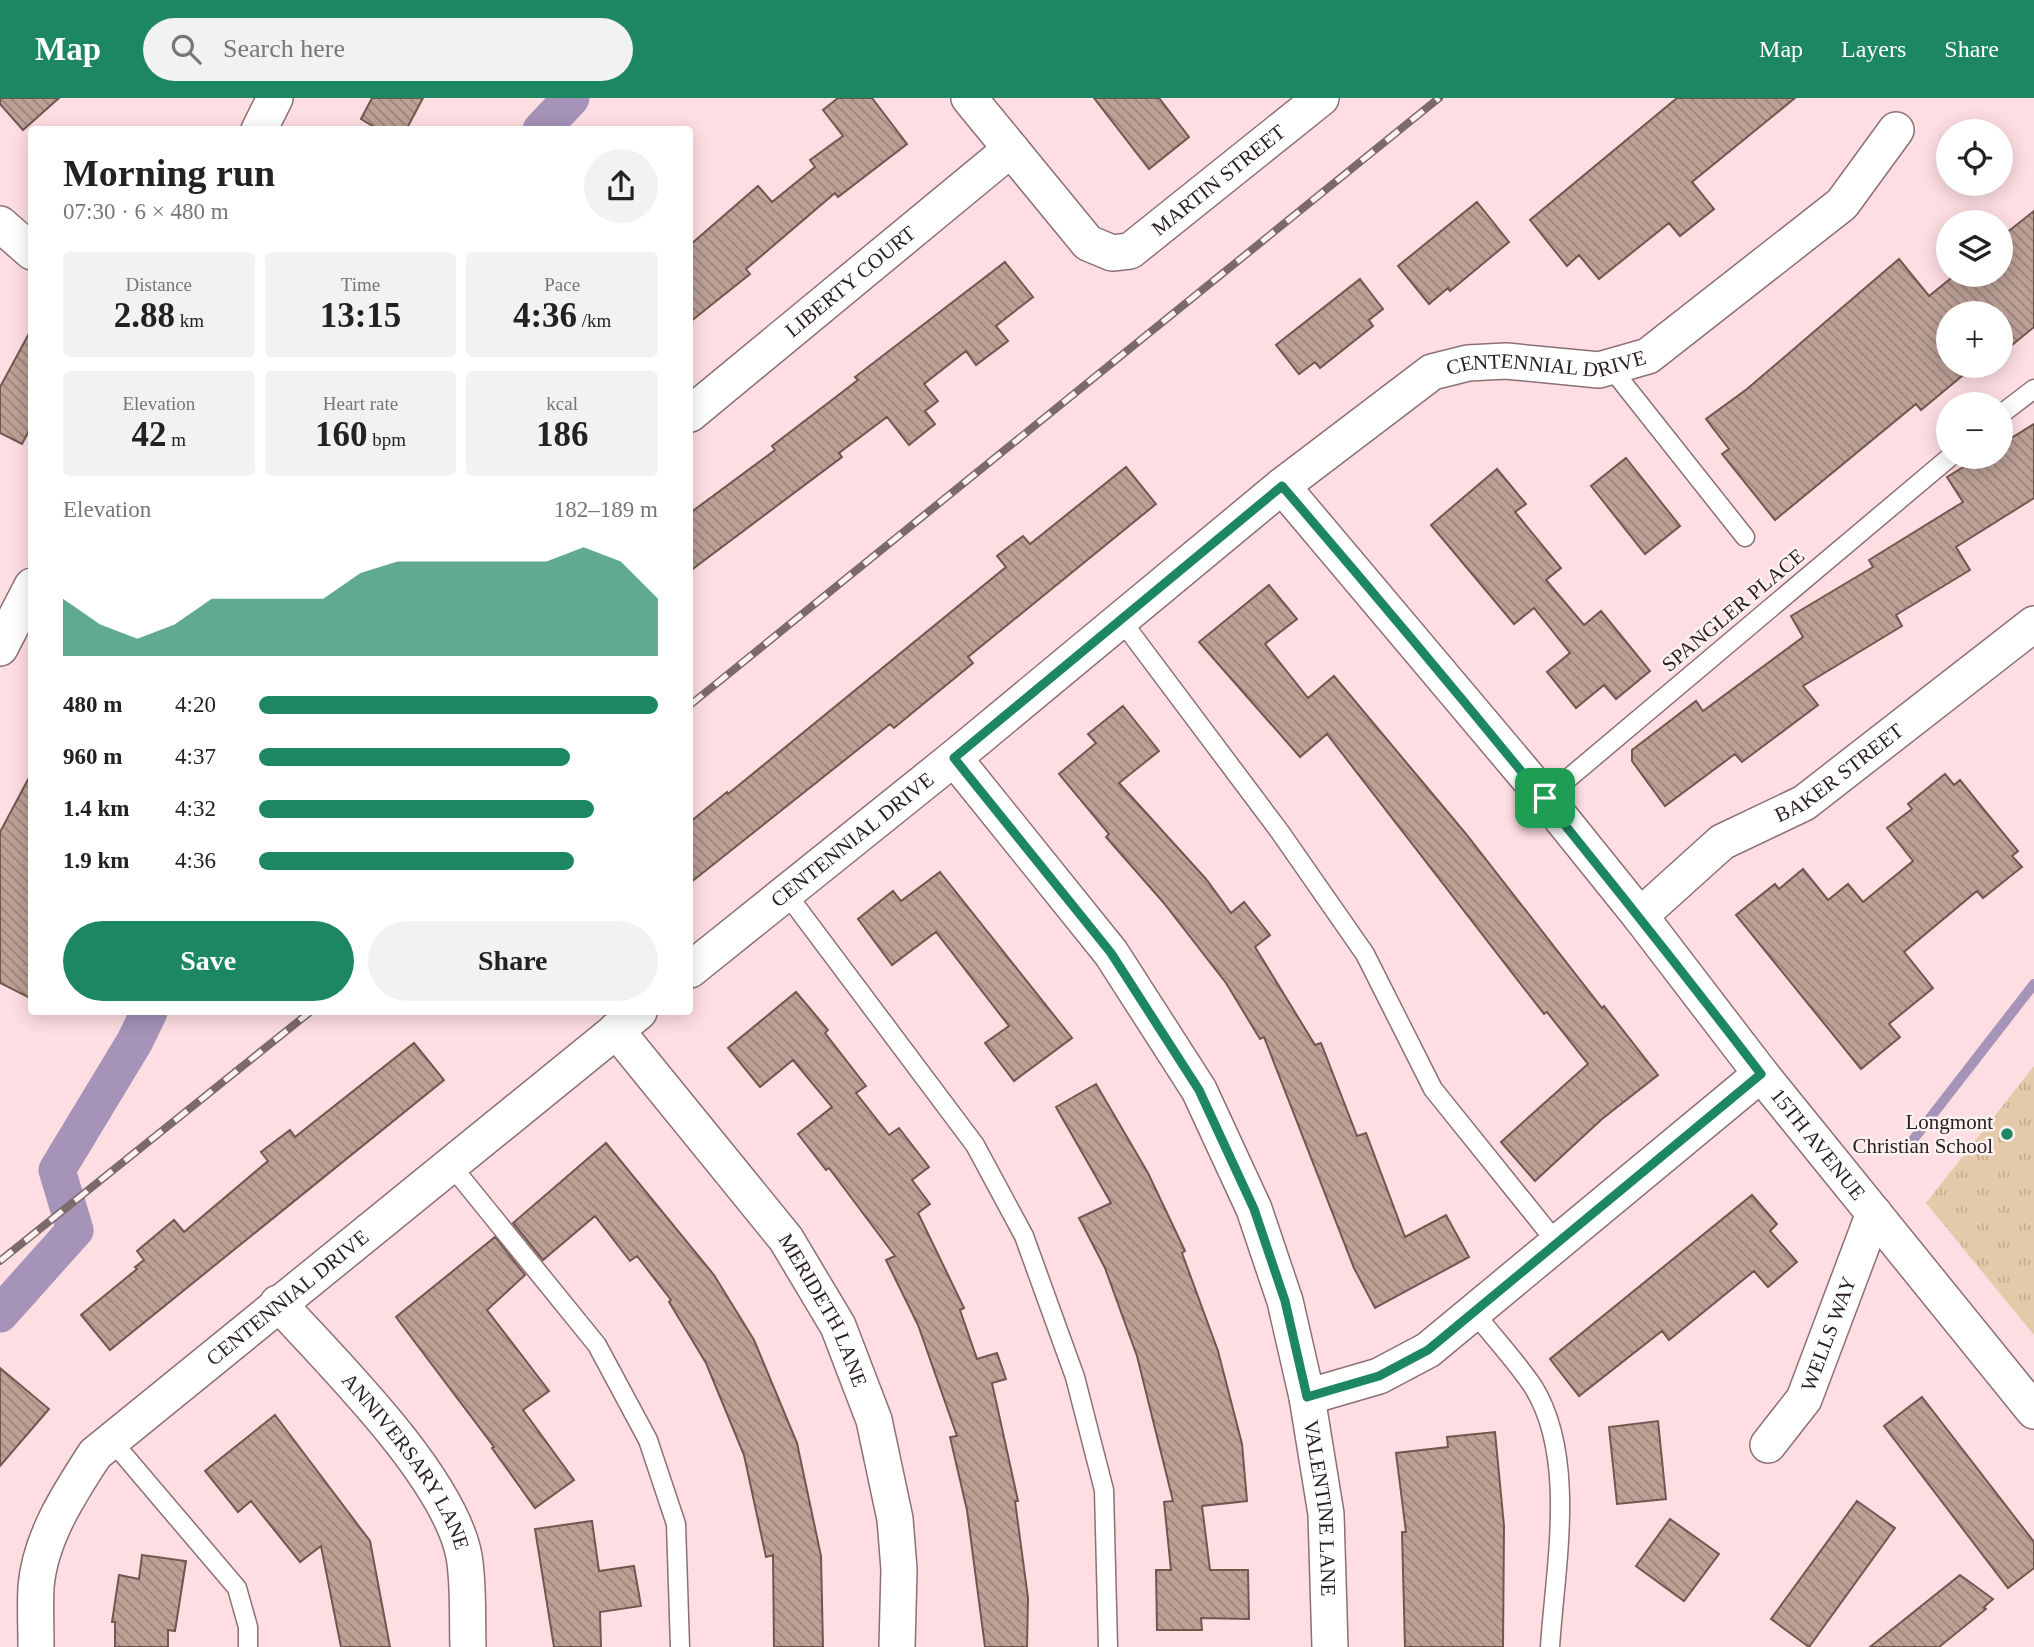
<!DOCTYPE html>
<html lang="en">
<head>
<meta charset="utf-8">
<style>
  :root { --surface:#fff; --page:#f2f2f2; --text:#222; --muted:#767676; --accent:#1d8764 }
  body { margin:0; font-family:Georgia,serif; background:var(--page); color:var(--text); height:100vh; display:flex; flex-direction:column; font-size:26px; white-space:nowrap }
  * { box-sizing:border-box; margin:0 }
  p { font-size:23px; color:var(--muted) }
  .icon { flex:none; width:38px; height:38px; fill:none; stroke:currentColor; stroke-width:2; stroke-linecap:round; stroke-linejoin:round }
  .map { position:relative; flex:1; overflow:hidden }
  .side { position:absolute; left:28px; top:28px; width:665px; height:889px; display:flex; flex-direction:column; background:var(--surface); border-radius:7px; box-shadow:0 4px 18px #0003 }
  .side>* { flex:none }
  .buttons { position:absolute; left:1936px; top:21px; display:grid; gap:14px }
  .buttons a { display:grid; place-items:center; width:77px; height:77px; border-radius:50%; background:var(--surface); box-shadow:0 4px 18px #0003; font-size:35px }
  .pin { position:absolute; display:grid; place-items:center; width:60px; height:60px; color:#fff; margin:-30px; border-radius:14px; box-shadow:0 4px 10px #0006 }
  .round { display:grid; place-items:center; flex:none; width:74px; height:74px; border-radius:37px; background:var(--page) }
  .overview { display:flex; align-items:center; justify-content:space-between; height:119px; padding:0 35px }
  h1 { font-size:38px; font-weight:800; line-height:52px }
  .metrics { display:grid; grid-template-columns:repeat(3,1fr); gap:10px; height:119px; padding:7px 35px }
  .metrics div { display:grid; align-content:center; border-radius:7px; background:var(--page); text-align:center }
  .metrics b { font-size:35px; font-weight:800 }
  .metrics small { font-size:19px; font-weight:400 }
  .metrics p { font-size:19px }
  .chart { height:196px; padding:14px 35px }
  .chart p { display:flex; justify-content:space-between }
  .chart svg { width:100%; height:126px; margin-top:7px; fill:var(--accent); opacity:.7 }
  .action { display:flex; gap:14px; margin-top:auto; padding:14px 35px }
  .action a { flex:1; height:80px; border-radius:42px; background:var(--accent); color:#fff; font-size:28px; font-weight:800; line-height:80px; text-align:center }
  .action a+a { background:var(--page); color:var(--text) }
  ul { padding:0 35px; list-style:none; font-size:23px }
  li { display:grid; grid-template-columns:112px 84px 1fr; align-items:center; height:52px }
  li i { height:18px; border-radius:9px; background:var(--accent) }
  header { display:flex; align-items:center; gap:42px; box-sizing:border-box; height:98px; padding:0 35px; background:var(--accent); color:#fff }
  header strong { font-size:33px }
  nav { display:flex; gap:38px; margin-inline-start:auto; font-size:24px }
  .search { width:490px; height:63px; background:var(--page); display:flex; align-items:center; gap:18px; box-sizing:border-box; padding:0 24px; border-radius:38px; color:var(--muted); font-size:26px }
  .map>svg:first-child { display:block }
  .grass { fill:url(#grass-tufts) }
  .lines { fill:none; stroke-linecap:round; stroke-linejoin:round }
  .stream { stroke:#a593b8; stroke-width:10 }
  .canal { stroke:#a593b8; stroke-width:37 }
  .building { fill:url(#building-back-hatch); stroke:#70584f; stroke-width:2 }
  .service-casing { stroke:#8c7074; stroke-width:21 }
  .minor-casing { stroke:#8c7074; stroke-width:38 }
  .service { stroke:#fff; stroke-width:18 }
  .minor { stroke:#fff; stroke-width:35 }
  .rail-casing { stroke:#7c696b; stroke-width:8 }
  .rail { stroke:#fef1f2; stroke-width:5; stroke-dasharray:16; stroke-linecap:butt }
  .route-casing { stroke:#fff; stroke-width:14 }
  .route { stroke:#1d8764; stroke-width:9 }
  .poi-dot { fill:#1d8764; stroke:#fef1f2; stroke-width:2.5 }
  .labels { text-anchor:middle; dominant-baseline:central; stroke-width:5; stroke-linejoin:round; paint-order:stroke }
  .street-label { font-size:21px; fill:#2c2122; stroke:#fef1f2 }
  .poi-label { font-size:21px; fill:#2c2122; stroke:#fef1f2; text-anchor:end }
</style>
</head>
<body>
<header>
<strong>Map</strong>
<div class="search"><svg class="icon" aria-label="search" viewBox="0 0 24 24"><circle cx="10" cy="10" r="6"/><path d="M15 15l6 6"/></svg>Search here</div>
<nav><a>Map</a><a>Layers</a><a>Share</a></nav>
</header>
<div class="map">
<svg width="2034" height="1549" viewBox="0 0 2034 1549">
  <defs>
    <pattern id="grass-tufts" width="24" height="20" patternUnits="userSpaceOnUse" patternTransform="scale(1.75)"><rect width="24" height="20" fill="#e4caab"/><path d="M3 7l-1-3M5 7V3M7 7l1-3M15 17l-1-3M17 17v-4M19 17l1-3" fill="none" stroke="#c4ad93"/></pattern>
    <pattern id="building-back-hatch" width="6" height="6" patternUnits="userSpaceOnUse" patternTransform="scale(1.75)"><rect width="6" height="6" fill="#bda197"/><path d="M-1 5l2 2M0 0l6 6M5-1l2 2" fill="none" stroke="#9a837b"/></pattern>
  </defs>
  <rect width="100%" height="100%" fill="#fedee2"/>
  <path class="grass" d="M2034,968v269l-108,-132z"/>
  <g class="lines">
    <path class="stream" d="M1906,1051l128,-165"/>
    <path class="canal" d="M541,32l30,-32
      M0,1216l75,-84 -18,-60 78,-129 14,-29"/>
  </g>
  <path class="building" d="M0,0h59l-36,32 -23,-26z
    M372,0h51l-17,32h-27l-18,-11z
    M838,0h34l35,46 -69,53 -3,-4 -89,76 4,5 -60,48v-77l68,-59 14,16 43,-35 -5,-7 33,-24 -20,-26z
    M1094,0h65l30,39 -40,32z
    M1677,0h118l-103,84 22,27 -34,27 -11,-13 -70,56 -20,-24 -12,11 -37,-46z
    M1477,104l32,40 -59,49 -2,-3 -19,16 -31,-38z
    M2034,113v116l-34,28v-42h-52v53h26l-53,44 -5,-6 -141,116 -53,-66 7,-5 -23,-30 41,-30 152,-130 30,37 26,-21h45v-37z
    M1005,164l28,35 -37,29 12,15 -32,24 -10,-14 -42,33 14,17 -13,10 10,13 -26,21 -22,-28 -48,36 3,4 -152,114v-58l85,-63 -3,-4 86,-66 -3,-3z
    M1360,181l23,30 -14,11 4,6 -53,42 -5,-6 -16,12 -23,-29z
    M32,230v97l-10,19 -22,-11v-46z
    M2034,326v74l-78,49 14,23 -74,45 6,11 -99,60 15,19 -76,57 -7,-8 -70,52 -33,-45v-11l64,-49 7,10 100,-74 -12,-21 82,-49 -4,-7 94,-58 -16,-25 33,-20h20v-12z
    M1626,360l54,68 -35,28 -54,-68z
    M1126,369l30,37 -188,153 5,6 -79,65 -4,-4 -200,159v-61l37,-30 1,2 278,-227 -9,-11 26,-20 7,8z
    M1497,371l29,35 -11,8 46,56 -15,12 38,45 17,-14 49,60 -34,28 -12,-14 -28,23 -29,-36 23,-19 -36,-45 -20,16 -83,-99z
    M1269,487l28,34 -32,25 43,54 26,-22 132,158 136,174 2,-2 54,69 -56,44 -67,62 -34,-39 87,-78 -41,-52 -3,2 -217,-280 -27,23 -101,-115z
    M1123,608l36,45 -40,32 87,96 25,34 13,-11 26,33 -15,12 60,98 6,-2 36,93 9,-3 39,104 41,-22 23,42 -94,51 -21,-40 -90,-231 -4,2 -34,-56 -63,-81 -57,-65 3,-3 -50,-60 37,-31 -8,-9z
    M32,674v227l-32,-16v-151z
    M1945,676l9,11 6,-5 25,31 33,40 -6,5 10,11 -39,31 -6,-7 -73,61 29,36 -44,36 11,13 -39,32 -125,-154 39,-31 4,5 24,-20 25,31 20,-16 15,18 50,-41 -26,-33 25,-19 -4,-5z
    M940,774l132,166 -58,43 -29,-38 24,-17 -73,-94 -44,33 -34,-46 35,-28 8,10z
    M796,894l32,38 -3,3 41,53 -10,7 33,42 10,-7 30,39 -17,13 18,24 -12,9 46,95 -4,2 17,49 20,-6 9,26 -14,4 26,118h-3l13,97 -1,49h-42l-18,-137 -17,-73 7,-1 -39,-111 -32,-65 9,-4 -66,-88 -3,2 -28,-36 34,-27 -39,-47 -33,27 -32,-39z
    M414,945l30,37 -334,270 -29,-35 56,-46 -2,-2 9,-7 -7,-9 37,-31 10,12 84,-71 -7,-9 29,-22 5,7z
    M1096,986l52,89 37,78 -3,2 36,98 24,93 5,57 -45,5 8,64h38l1,49 -48,-1 1,12h-45l-1,-60h15l-7,-68 9,-1 -36,-145 -32,-88 -26,-50 32,-15 -55,-96z
    M606,1045l108,132 40,65 43,103 24,113 2,91h-49l-1,-92 -7,2 -22,-102 -38,-92 -37,-61 2,-2 -34,-44 -7,5 -35,-45 -52,44 -30,-37z
    M1752,1097l25,29 -7,7 27,31 -29,25 -14,-16 -85,69 -7,-9 -83,65 -29,-37z
    M495,1139l30,38 -38,35 62,81 -26,19 51,70 -39,28 -43,-60 2,-1 -98,-130z
    M0,1270l49,41 -49,57z
    M1922,1299l112,145v26l-26,20 -124,-162z
    M275,1317l95,126 20,106h-49l-20,-101 -21,16 -49,-61 -13,11 -33,-41z
    M1658,1323l8,78 -49,5 -8,-77z
    M1495,1334l9,94 -1,121h-98l-3,-115h4l-10,-79 52,-6 -1,-10z
    M1857,1403l38,27 -86,119 -38,-28z
    M1670,1421l49,35 -35,47 -48,-35z
    M592,1423l7,50 35,-5 7,40 -41,6 1,35h-47l-19,-118z
    M142,1457l44,6 -11,70 -7,-1v17h-53v-25h-3l7,-47 20,4z
    M1960,1477l33,24 -9,8 2,2 -47,38h-69z"/>
  <g class="lines">
    <defs>
      <path id="service" d="M1611,270l134,169
        M2000,317l34,-26
        M1121,522l159,212 85,122 68,135 124,154
        M1545,700l405,-341
        M786,795l189,252 49,91 51,141 29,113 4,157
        M450,1066l147,181 51,95 28,84 4,123
        M1474,1214c19,25 43,50 60,76 43,71 21,180 16,259
        M112,1343l125,147 11,39v20"/>
      <g id="minor">
        <path id="s1" d="M969,0l119,145 24,10 18,-2 191,-153"/>
        <path d="M259,32l16,-32"/>
        <path d="M0,126l32,28"/>
        <path id="s2" d="M690,316l321,-265"/>
        <path id="s3" d="M1282,388l263,312 95,118 121,158 273,337"/>
        <path d="M0,550l32,-62"/>
        <path id="s4" d="M954,660l157,195 88,137 55,119 31,92 22,96 19,117 4,133"/>
        <path id="s5" d="M1640,818l82,-74 82,-39 230,-179"/>
        <path id="s6" d="M690,872l264,-212 328,-272 150,-114 36,-9 38,-2 93,9 49,-14 194,-152 54,-74"/>
        <path id="s7" d="M616,932l170,209 52,87 36,94 21,99 4,50 -2,78"/>
        <path id="s8" d="M278,1205c55,60 171,174 186,253 5,29 3,61 4,91"/>
        <path d="M1307,1299l72,-21 49,-26 333,-276"/>
        <path id="s9" d="M1768,1347l36,-46 70,-186"/>
        <path id="s10" d="M36,1549c0,-20 -1,-40 0,-60 4,-49 33,-93 59,-133l544,-442"/>
      </g>
    </defs>
    <use href="#service" class="service-casing"/>
    <use href="#minor" class="minor-casing"/>
    <use href="#service" class="service"/>
    <use href="#minor" class="minor"/>
    <defs>
      <path id="rail" d="M690,607l749,-607
        M0,1163l310,-249"/>
    </defs>
    <use href="#rail" class="rail-casing"/>
    <use href="#rail" class="rail"/>
  </g>
  <g class="lines">
    <defs>
      <path id="route" d="M1282,388c165,192 325,387 479,588l-333,276 -49,26 -72,21 -22,-96 -31,-92 -55,-119 -88,-137 -157,-195z"/>
    </defs>
    <use href="#route" class="route-casing"/>
    <use href="#route" class="route"/>
  </g>
  <circle class="poi-dot" cx="2007" cy="1036" r="7"/>
  <g class="labels">
    <g class="street-label">
      <text stroke="none"><textPath href="#s1" startOffset="345">MARTIN STREET</textPath></text>
      <text stroke="none"><textPath href="#s2" startOffset="208">LIBERTY COURT</textPath></text>
      <text stroke="none"><textPath href="#s6" startOffset="1069">CENTENNIAL DRIVE</textPath></text>
      <text transform="translate(1733 512) rotate(-40)">SPANGLER PLACE</text>
      <text stroke="none"><textPath href="#s5" startOffset="247">BAKER STREET</textPath></text>
      <text stroke="none"><textPath href="#s6" startOffset="208">CENTENNIAL DRIVE</textPath></text>
      <text stroke="none"><textPath href="#s3" startOffset="849">15TH AVENUE</textPath></text>
      <text stroke="none"><textPath href="#s10" startOffset="455">CENTENNIAL DRIVE</textPath></text>
      <text stroke="none"><textPath href="#s7" startOffset="350">MERIDETH LANE</textPath></text>
      <text stroke="none"><textPath href="#s9" startOffset="128">WELLS WAY</textPath></text>
      <text stroke="none"><textPath href="#s8" startOffset="205">ANNIVERSARY LANE</textPath></text>
      <text stroke="none"><textPath href="#s4" startOffset="852">VALENTINE LANE</textPath></text>
    </g>
    <g class="poi-label">
      <text x="1993" y="1024">Longmont<tspan x="1993" dy="24">Christian School</tspan></text>
    </g>
  </g>
</svg>
<div class="buttons">
<a><svg class="icon" aria-label="locate" viewBox="0 0 24 24"><circle cx="12" cy="12" r="6"/><path d="M12 2v4M12 18v4M2 12h4M18 12h4"/></svg></a>
<a><svg class="icon" aria-label="layers" viewBox="0 0 24 24"><path d="M12 4l9 5-9 5-9-5zM3 14l9 5 9-5"/></svg></a>
<a>+</a>
<a>−</a>
</div>
<div class="pin" style="left:1545px;top:700px;background:#1e9e55"><svg class="icon" aria-label="arrive" viewBox="0 0 24 24"><path d="M6 21V4h12l-3 4 3 4H6"/></svg></div>
<section class="side">
<div class="overview"><div><h1>Morning run</h1><p>07:30 · 6 × 480 m</p></div><a class="round"><svg class="icon" aria-label="share" viewBox="0 0 24 24"><path d="M12 15V3M7 8l5-5 5 5M5 13v7h14v-7"/></svg></a></div>
<div class="metrics">
<div><p>Distance</p><b>2.88<small> km</small></b></div>
<div><p>Time</p><b>13:15</b></div>
<div><p>Pace</p><b>4:36<small> /km</small></b></div>
</div>
<div class="metrics">
<div><p>Elevation</p><b>42<small> m</small></b></div>
<div><p>Heart rate</p><b>160<small> bpm</small></b></div>
<div><p>kcal</p><b>186</b></div>
</div>
<div class="chart"><p><span>Elevation</span>182–189 m</p>
<svg viewBox="0 0 160 44" preserveAspectRatio="none"><path d="M0 44V24L10 33L20 38L30 33L40 24L50 24L60 24L70 24L80 15L90 11L100 11L110 11L120 11L130 11L140 6L150 11L160 24V44z"/></svg>
</div>
<ul>
<li><b>480 m</b>4:20<i style="width:100%"></i></li>
<li><b>960 m</b>4:37<i style="width:78%"></i></li>
<li><b>1.4 km</b>4:32<i style="width:84%"></i></li>
<li><b>1.9 km</b>4:36<i style="width:79%"></i></li>
</ul>
<div class="action"><a>Save</a><a>Share</a></div>
</section>
</div>
</body>
</html>
